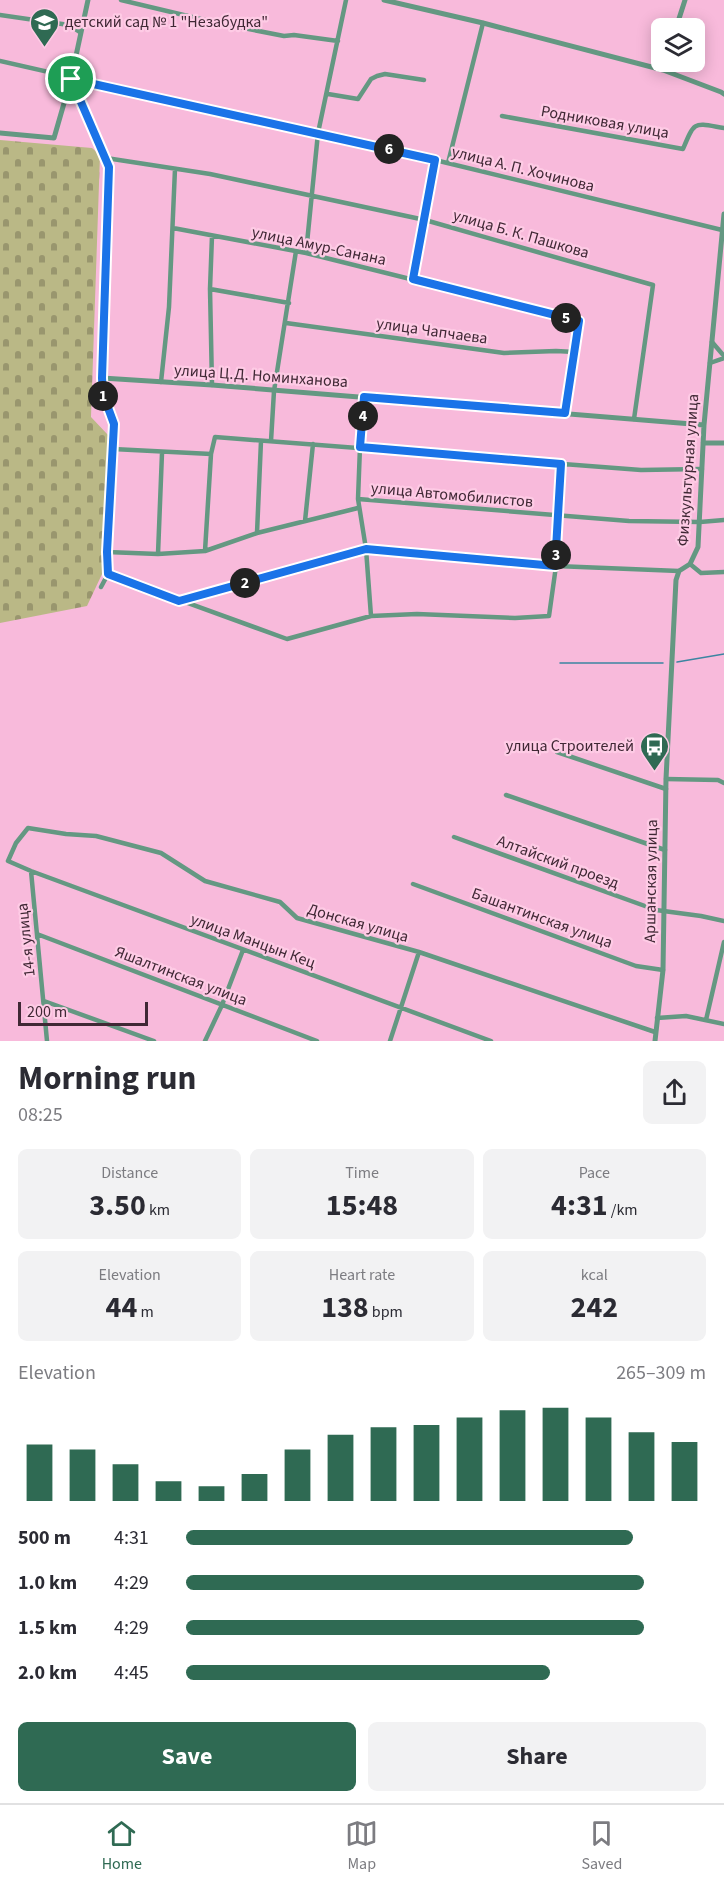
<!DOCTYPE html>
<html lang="en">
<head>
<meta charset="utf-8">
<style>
  :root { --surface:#fff; --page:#f2f2f3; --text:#2b2b33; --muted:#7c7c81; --line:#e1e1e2; --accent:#2f6a53 }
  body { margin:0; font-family:"Source Sans 3",sans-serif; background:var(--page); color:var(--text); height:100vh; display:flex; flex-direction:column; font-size:22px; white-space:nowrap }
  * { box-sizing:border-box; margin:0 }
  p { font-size:20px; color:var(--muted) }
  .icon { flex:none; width:33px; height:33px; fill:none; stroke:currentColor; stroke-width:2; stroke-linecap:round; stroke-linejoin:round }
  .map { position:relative; height:1041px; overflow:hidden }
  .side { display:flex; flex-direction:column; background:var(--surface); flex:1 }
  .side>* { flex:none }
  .tools { position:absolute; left:651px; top:18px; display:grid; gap:12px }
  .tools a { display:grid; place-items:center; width:54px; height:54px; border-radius:9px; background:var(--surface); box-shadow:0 3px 15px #0003; font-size:30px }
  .scale { position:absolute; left:18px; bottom:15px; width:130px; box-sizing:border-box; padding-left:6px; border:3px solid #402835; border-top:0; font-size:16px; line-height:21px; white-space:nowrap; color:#402835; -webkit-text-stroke:4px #fecbe5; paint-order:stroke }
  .pin { position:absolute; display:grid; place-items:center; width:51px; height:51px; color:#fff; margin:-26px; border:3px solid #fff; border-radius:50%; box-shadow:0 2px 6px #0007 }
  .km { position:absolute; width:30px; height:30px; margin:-15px; border-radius:50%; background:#222; color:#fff; font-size:16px; line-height:30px; text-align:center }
  .round { display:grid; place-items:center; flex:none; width:63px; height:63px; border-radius:9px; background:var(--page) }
  .head { display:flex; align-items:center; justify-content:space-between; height:102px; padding:0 18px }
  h1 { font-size:33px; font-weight:700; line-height:45px }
  .figures { display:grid; grid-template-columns:repeat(3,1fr); gap:9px; height:102px; padding:6px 18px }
  .figures div { display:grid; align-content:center; border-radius:9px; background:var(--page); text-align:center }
  .figures b { font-size:30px; font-weight:700 }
  .figures small { font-size:16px; font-weight:400 }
  .figures p { font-size:16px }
  .chart { height:168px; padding:12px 18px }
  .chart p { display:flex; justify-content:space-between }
  .chart svg { width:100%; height:108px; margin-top:6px; stroke:var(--accent); stroke-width:6 }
  .button { display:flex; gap:12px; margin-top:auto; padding:12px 18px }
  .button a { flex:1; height:69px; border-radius:9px; background:var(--accent); color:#fff; font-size:24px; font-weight:700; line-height:69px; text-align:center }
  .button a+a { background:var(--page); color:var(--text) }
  ul { padding:0 18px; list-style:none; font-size:20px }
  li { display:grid; grid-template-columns:96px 72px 1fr; align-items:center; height:45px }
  li i { height:15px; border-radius:8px; background:var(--accent) }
  .tab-bar { display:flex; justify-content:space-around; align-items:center; height:84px; border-top:2px solid var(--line); background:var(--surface); font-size:16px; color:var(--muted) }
  .tab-bar a { display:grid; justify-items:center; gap:3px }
  .tab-bar .selected { color:var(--accent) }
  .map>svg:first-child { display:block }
  .cemetery { fill:url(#cemetery-stones) }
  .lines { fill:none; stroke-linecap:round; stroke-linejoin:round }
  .stream { stroke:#3b85a1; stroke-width:1.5 }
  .minor { stroke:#649882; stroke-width:4.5 }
  .tertiary { stroke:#649882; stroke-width:5 }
  .route-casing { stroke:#fff; stroke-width:12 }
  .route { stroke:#1a73e8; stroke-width:8 }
  .labels { text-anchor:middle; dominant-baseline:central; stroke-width:4.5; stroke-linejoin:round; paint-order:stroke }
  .poi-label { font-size:16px; fill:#402835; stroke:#fecbe5; text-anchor:start }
  .street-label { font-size:16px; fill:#402835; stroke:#fecbe5 }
</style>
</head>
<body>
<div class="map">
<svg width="724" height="1041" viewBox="0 0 724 1041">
  <defs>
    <pattern id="cemetery-stones" width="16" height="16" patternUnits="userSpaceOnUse" patternTransform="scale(1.5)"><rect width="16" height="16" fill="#bab886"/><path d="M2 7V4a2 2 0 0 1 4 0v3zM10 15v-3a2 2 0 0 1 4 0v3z" fill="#99966e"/></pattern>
  </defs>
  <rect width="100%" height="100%" fill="#f8badb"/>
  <path class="cemetery" d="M0,140l92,8 8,7 -9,262 17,18 -5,137 -16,34 -87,17z"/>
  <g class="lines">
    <path class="stream" d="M677,662l47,-8
      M560,663h103"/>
    <path class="minor" d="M121,0l92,22 71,14 10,-1 44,6
      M0,15l69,10 11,7
      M0,61l435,99 287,70
      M328,94l30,5 13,-20 6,-3 8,-2 39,6
      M502,116l181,33c12,-29 11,-26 41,-21
      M106,158l104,16 215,46 228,65 -19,134
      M448,163l35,-140
      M173,228l133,25 273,68 -14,92
      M306,253l12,-120 28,-133
      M413,279l22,-119
      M210,289l79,14
      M286,323l218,30 52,-2 19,1
      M712,342l12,14
      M710,363l14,-5
      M161,382l8,-75 6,-138
      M212,385l-2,-96 2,-53
      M364,397l-4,50 -2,52 8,50 5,67
      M271,441l3,-50 22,-140
      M113,449l98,5 4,-17 426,33 61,-1
      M358,499l271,22 71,1 24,-2
      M305,521l8,-77
      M257,533l4,-92
      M205,551l6,-97
      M107,552l51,2 47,-3 52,-18 101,-25
      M158,554l4,-101
      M690,564l11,9 23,-1
      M108,574l179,65 84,-23 46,-2 98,4 34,-2 7,-50 5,-102
      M101,587l7,-13 -1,-22 7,-128 -11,-30 -1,-16
      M180,601l186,-52 190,17 123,5
      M557,752l109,37
      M666,779l52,1 6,3
      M506,795l159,55
      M454,837l202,73 45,6 23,5
      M31,871l16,170
      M413,884l223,82 27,4
      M37,934l280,107
      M44,1001l110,40
      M657,1018l29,-2 38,8
      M706,1020l18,-78
      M205,1041l17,-36 21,-55
      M390,1041l29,-89
      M491,1041l-460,-170 -23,-10 8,-18 12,-15 38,6 30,2 65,17 44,28 75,21 17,16 122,34 236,80"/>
    <path class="tertiary" d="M384,0l99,23 180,47 58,22 3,2
      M676,28l9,-28
      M71,79l38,88 -7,211 110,7 492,40
      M0,133l54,5 17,-59 17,-79
      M703,443h21
      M655,1041l8,-71 3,-191 10,-199 3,-9 11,-7 8,-17 6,-122 20,-211"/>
  </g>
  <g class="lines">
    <defs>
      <path id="route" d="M71,79l364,81 -22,119 166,42 -14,92 -201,-16 -4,50 201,17 -6,102 -189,-17 -187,52 -71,-27 -1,-22 7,-128 -11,-30 -1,-16 7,-211z"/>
    </defs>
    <use href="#route" class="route-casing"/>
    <use href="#route" class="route"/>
  </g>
  <defs>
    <symbol id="school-pin" viewBox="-11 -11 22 30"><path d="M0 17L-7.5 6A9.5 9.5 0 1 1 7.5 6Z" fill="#2f6a53" stroke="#fecbe5"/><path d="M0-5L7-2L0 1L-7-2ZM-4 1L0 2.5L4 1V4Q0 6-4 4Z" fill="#fff"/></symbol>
    <symbol id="bus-pin" viewBox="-11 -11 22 30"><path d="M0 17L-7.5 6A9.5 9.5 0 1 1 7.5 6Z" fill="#2f6a53" stroke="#fecbe5"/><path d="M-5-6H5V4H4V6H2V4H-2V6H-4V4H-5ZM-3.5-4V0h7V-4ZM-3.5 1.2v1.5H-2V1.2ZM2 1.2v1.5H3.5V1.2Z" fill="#fff"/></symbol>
  </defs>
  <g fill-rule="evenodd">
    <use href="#school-pin" x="28" y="6" width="33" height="45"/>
    <use href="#bus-pin" x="638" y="730" width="33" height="45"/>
  </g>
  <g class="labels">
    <g class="poi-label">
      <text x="65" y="22">детский сад № 1 "Незабудка"</text>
      <text x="634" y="746" text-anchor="end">улица Строителей</text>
    </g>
    <g class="street-label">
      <text transform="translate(605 122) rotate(10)">Родниковая улица</text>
      <text transform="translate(523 169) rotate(14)">улица А. П. Хочинова</text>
      <text transform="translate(521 234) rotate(16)">улица Б. К. Пашкова</text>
      <text transform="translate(319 246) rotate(12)">улица Амур-Санана</text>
      <text transform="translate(432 331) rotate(8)">улица Чапчаева</text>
      <text transform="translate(261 376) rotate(4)">улица Ц.Д. Номинханова</text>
      <text transform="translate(688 470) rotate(-86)">Физкультурная улица</text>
      <text transform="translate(452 495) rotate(5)">улица Автомобилистов</text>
      <text transform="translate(558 862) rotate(20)">Алтайский проезд</text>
      <text transform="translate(651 881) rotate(-89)">Аршанская улица</text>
      <text transform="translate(542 918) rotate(20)">Башантинская улица</text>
      <text transform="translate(358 923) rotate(16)">Донская улица</text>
      <text transform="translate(26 940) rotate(-96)">14-я улица</text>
      <text transform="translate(253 941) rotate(20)">улица Манцын Кец</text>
      <text transform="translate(181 976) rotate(21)">Яшалтинская улица</text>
    </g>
  </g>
</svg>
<div class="tools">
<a><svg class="icon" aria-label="layers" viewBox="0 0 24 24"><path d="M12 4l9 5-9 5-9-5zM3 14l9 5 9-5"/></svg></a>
</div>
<div class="scale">200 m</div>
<div class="pin" style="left:71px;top:79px;background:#1e9e55"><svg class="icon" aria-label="arrive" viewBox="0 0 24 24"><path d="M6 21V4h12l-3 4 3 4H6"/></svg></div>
<b class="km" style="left:103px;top:396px">1</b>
<b class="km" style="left:245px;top:583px">2</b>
<b class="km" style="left:556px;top:555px">3</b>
<b class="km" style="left:363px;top:416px">4</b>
<b class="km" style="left:566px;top:318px">5</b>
<b class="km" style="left:389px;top:149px">6</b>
</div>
<section class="side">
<div class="head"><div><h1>Morning run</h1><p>08:25</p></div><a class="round"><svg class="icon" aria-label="share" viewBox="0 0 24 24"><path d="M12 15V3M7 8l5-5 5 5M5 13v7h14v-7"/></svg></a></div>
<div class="figures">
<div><p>Distance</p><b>3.50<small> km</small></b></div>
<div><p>Time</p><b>15:48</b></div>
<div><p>Pace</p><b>4:31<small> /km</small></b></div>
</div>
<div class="figures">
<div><p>Elevation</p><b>44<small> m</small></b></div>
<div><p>Heart rate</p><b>138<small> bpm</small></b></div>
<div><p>kcal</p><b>242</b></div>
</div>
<div class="chart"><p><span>Elevation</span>265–309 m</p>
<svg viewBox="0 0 160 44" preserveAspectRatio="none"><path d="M5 44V21M15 44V23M25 44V29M35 44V36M45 44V38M55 44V33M65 44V23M75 44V17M85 44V14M95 44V13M105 44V10M115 44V7M125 44V6M135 44V10M145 44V16M155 44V20"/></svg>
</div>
<ul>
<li><b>500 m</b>4:31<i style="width:86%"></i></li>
<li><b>1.0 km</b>4:29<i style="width:88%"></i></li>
<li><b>1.5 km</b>4:29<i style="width:88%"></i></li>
<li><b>2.0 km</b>4:45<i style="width:70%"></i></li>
</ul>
<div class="button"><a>Save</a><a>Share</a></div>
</section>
<nav class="tab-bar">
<a class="selected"><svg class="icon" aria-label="home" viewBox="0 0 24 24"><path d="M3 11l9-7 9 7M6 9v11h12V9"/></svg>Home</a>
<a><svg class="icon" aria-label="map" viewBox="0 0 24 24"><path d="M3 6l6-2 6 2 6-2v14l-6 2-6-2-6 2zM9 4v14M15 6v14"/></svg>Map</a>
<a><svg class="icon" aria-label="saved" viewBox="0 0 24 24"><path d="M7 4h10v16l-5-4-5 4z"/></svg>Saved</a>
</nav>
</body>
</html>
